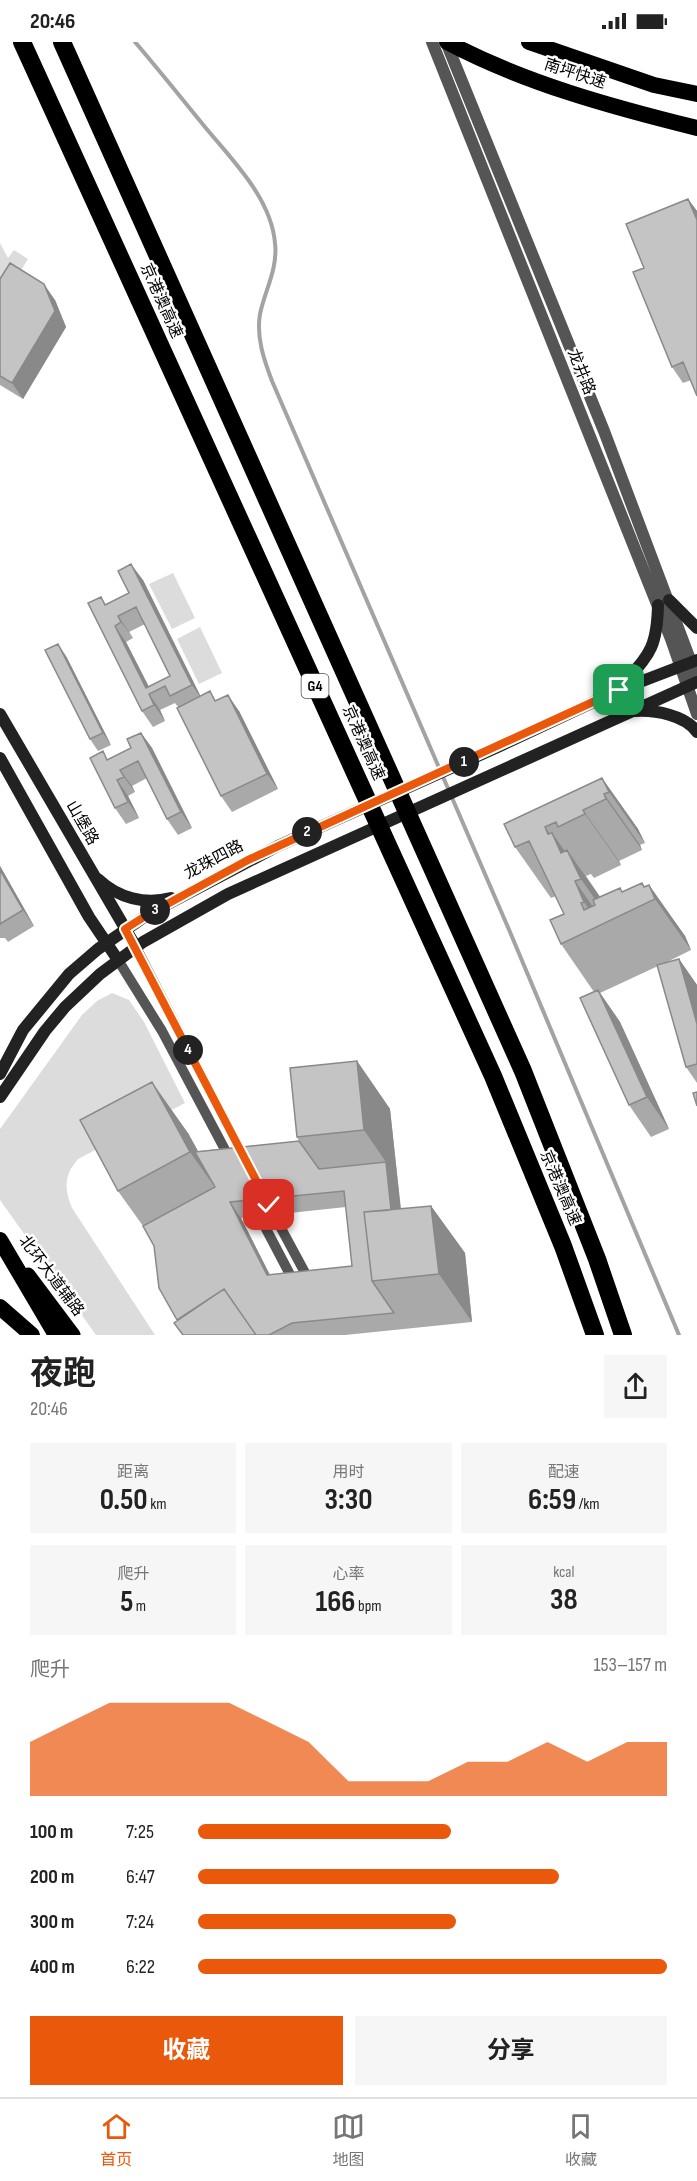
<!DOCTYPE html>
<html lang="zh">
<head>
<meta charset="utf-8">
<style>
  :root { --surface:#fff; --page:#f6f6f6; --text:#222; --muted:#767676; --line:#e0e0e0; --accent:#ea580c }
  body { margin:0; font-family:"Sofia Sans Condensed","Noto Sans SC",sans-serif; background:var(--page); color:var(--text); height:100vh; display:flex; flex-direction:column; font-size:22px; white-space:nowrap }
  * { box-sizing:border-box; margin:0 }
  p { font-size:20px; color:var(--muted) }
  .icon { flex:none; width:33px; height:33px; fill:none; stroke:currentColor; stroke-width:2; stroke-linecap:round; stroke-linejoin:round }
  .map { position:relative; height:1293px; overflow:hidden }
  .panel { display:flex; flex-direction:column; background:var(--surface); flex:1 }
  .panel>* { flex:none }
  .pin { position:absolute; display:grid; place-items:center; width:51px; height:51px; color:#fff; margin:-26px; border-radius:12px; box-shadow:0 3px 9px #0006 }
  .km { position:absolute; width:30px; height:30px; margin:-15px; border-radius:50%; background:#222; color:#fff; font-size:16px; line-height:30px; text-align:center }
  .round { display:grid; place-items:center; flex:none; width:63px; height:63px; border-radius:0px; background:var(--page) }
  .summary { display:flex; align-items:center; justify-content:space-between; height:102px; padding:0 30px }
  h1 { font-size:33px; font-weight:700; line-height:45px }
  .stats { display:grid; grid-template-columns:repeat(3,1fr); gap:9px; height:102px; padding:6px 30px }
  .stats div { display:grid; align-content:center; border-radius:0px; background:var(--page); text-align:center }
  .stats b { font-size:30px; font-weight:700 }
  .stats small { font-size:16px; font-weight:400 }
  .stats p { font-size:16px }
  .chart { height:168px; padding:12px 30px }
  .chart p { display:flex; justify-content:space-between }
  .chart svg { width:100%; height:108px; margin-top:6px; fill:var(--accent); opacity:.7 }
  .cta { display:flex; gap:12px; margin-top:auto; padding:12px 30px }
  .cta a { flex:1; height:69px; border-radius:0px; background:var(--accent); color:#fff; font-size:24px; font-weight:700; line-height:69px; text-align:center }
  .cta a+a { background:var(--page); color:var(--text) }
  ul { padding:0 30px; list-style:none; font-size:20px }
  li { display:grid; grid-template-columns:96px 72px 1fr; align-items:center; height:45px }
  li i { height:15px; border-radius:8px; background:var(--accent) }
  .status { display:flex; justify-content:space-between; align-items:center; height:42px; padding:0 30px; background:var(--surface); direction:ltr }
  .status svg { height:16px; fill:currentColor }
  .tab-bar { display:flex; justify-content:space-around; align-items:center; height:84px; border-top:2px solid var(--line); background:var(--surface); font-size:16px; color:var(--muted) }
  .tab-bar a { display:grid; justify-items:center; gap:3px }
  .tab-bar .active { color:var(--accent) }
  .map>svg:first-child { display:block }
  .park { fill:#dcdcdc }
  .lines { fill:none; stroke-linecap:round; stroke-linejoin:round }
  .stream { stroke:#a3a3a3; stroke-width:4 }
  .minor { stroke:#555; stroke-width:10 }
  .tertiary { stroke:#555; stroke-width:12 }
  .secondary { stroke:#222; stroke-width:12 }
  .primary { stroke:#000; stroke-width:15 }
  .trunk { stroke:#000; stroke-width:16 }
  .motorway { stroke:#000; stroke-width:18 }
  .wall { fill:#a9a9a9; fill-rule:evenodd }
  .shaded-wall { fill:#898989 }
  .building { fill:#c4c4c4; stroke:#898989; stroke-width:1.5; fill-rule:evenodd }
  .route-casing { stroke:#fff; stroke-width:12 }
  .route { stroke:#ea580c; stroke-width:8 }
  .labels { text-anchor:middle; dominant-baseline:central; stroke-width:5; stroke-linejoin:round; paint-order:stroke }
  .shield { fill:#fff; stroke:#4c4c4c; stroke-width:1.5 }
  .shield-label { font-size:15px; font-weight:bold; fill:#000 }
  .street-label { font-size:16px; fill:#000; stroke:#fff }
</style>
</head>
<body>
<div class="status"><b>20:46</b><svg viewBox="0 0 49 12"><path d="M0 12V9h3v3zM5 12V6h3v6zM10 12V3h3v9zM15 12V0h3v12zM26 1h20v11H26zM47 4h2v5h-2z"/></svg></div>
<div class="map">
<svg width="697" height="1293" viewBox="0 0 697 1293">
  <rect width="100%" height="100%" fill="#fff"/>
  <path class="park" d="M0,201l8,15 6,-8 14,9 -28,46z
    M173,531l22,45 -23,11 -23,-45z
    M200,585l22,46 -23,11 -22,-45z
    M112,951l17,7 15,22 41,81 -107,56c-14,16 -14,30 -6,49l83,127h-59l-96,-135v-71l82,-114 15,-14z"/>
  <g class="lines">
    <path class="stream" d="M135,0c24,28 47,57 70,85 28,34 66,71 70,116 3,26 -10,47 -15,71 -4,23 4,46 12,67l238,551 169,403"/>
    <path class="minor" d="M136,905l108,211
      M118,918l44,71 69,130
      M253,1162l42,80
      M268,1162l42,78"/>
    <path class="tertiary" d="M432,0l239,597 26,75
      M446,0l158,389 93,247"/>
    <path class="secondary" d="M669,558l28,28
      M620,646c28,-33 37,-37 38,-83
      M636,669c19,-1 49,4 61,21
      M0,672l136,233
      M0,716l89,159 29,43
      M98,837c20,19 47,26 73,19
      M0,1032l23,-44 46,-56 29,-25 49,-34 131,-69 224,-101 117,-55 78,-30
      M0,1055l45,-66 20,-24 35,-33 43,-32 85,-48 469,-212"/>
    <path class="primary" d="M28,1233l45,60"/>
    <path class="trunk" d="M447,0c77,41 165,65 250,86
      M529,0l125,43 43,9
      M0,1198l56,95
      M0,1265l32,28"/>
    <path class="motorway" d="M22,0l471,1034 70,170 32,89
      M62,0l461,1029 74,188 26,76"/>
  </g>
  <path class="wall" d="M688,157l9,12v185l-6,-16 -8,3 -11,-16 -28,-99z
    M0,237l55,21 11,27 -43,72 -23,-14z
    M143,538l57,116 10,-5 6,10 23,10 39,78 -46,23 -11,-16 -43,-89 -3,-4 -15,7 5,11 -12,6 -11,-16 -41,-114 5,8 23,-12zM145,582l25,52 -21,11 -23,-45 7,-4 -4,-6z
    M66,614l45,89 -13,6 -8,-12z
    M141,691l11,15 40,80 -14,7 -11,-16 -20,-41 -15,8 3,6 -7,4 11,22 -13,6 -11,-16 -6,-49 22,-11z
    M602,736l36,51 7,14 -5,2 2,5 -23,11 2,4 -27,13 -3,-4 -5,2 14,21 23,-5 19,-9 3,4 4,-2 36,51 6,14 -28,14 16,-5 18,26v98l-11,-16 -28,-101 -58,27 20,29 49,107 -18,8 -22,-32 -35,-113 -33,-48 3,-30 -8,-18 -5,2 -36,-51z
    M0,824l34,60 -26,16 -3,-4h-5z
    M357,1019l33,48 11,100 30,-3 34,47 7,69 -127,13h-162l-29,-89 -11,-20 -25,-35 70,-58 10,18 101,-10 -2,-4zM346,1165l6,59 -82,9 -29,-57z"/>
  <path class="shaded-wall" d="M688,157l9,12v9z
    M44,242l11,16 11,27 -43,72 -11,-16z
    M131,522l12,16 60,121 -11,-16z
    M118,574l11,16 4,6 -12,-16z
    M115,584l11,16 26,51 -6,-5z
    M58,602l8,12 45,89 -8,-12z
    M149,652l11,16 5,11 -11,-16z
    M228,653l11,16 39,78 -11,-15z
    M141,691l11,15 40,80 -11,-16z
    M120,728l12,16 3,6 -11,-15z
    M602,736l36,51 7,14 -36,-51z
    M117,738l11,16 11,22 -11,-16z
    M604,752l36,51 2,5 -36,-51z
    M583,768l36,51 2,4 -36,-51z
    M545,785l13,19 -6,-13 22,31 -7,-14 36,51 7,20 -29,-42h-1l-32,-45z
    M0,824l34,60 -11,-16 -23,-40z
    M575,839l29,42 -3,2 -17,-23z
    M649,843l36,51 6,14 -36,-51z
    M679,917l18,26v39z
    M598,948l22,32 49,107 -22,-32z
    M357,1019l33,48 16,150 -11,-15 -9,-82 -22,-32z
    M152,1040l36,51 38,70 -36,-51z
    M230,1160l11,16 37,73 -11,-16z
    M431,1164l34,47 7,69 -33,-48z"/>
  <path class="building" d="M688,157l9,21v176l-14,-34 -11,5 -39,-95 11,-4 -18,-44z
    M10,221l34,21 11,27 -43,72 -12,-7v-97z
    M131,522l61,121 -22,11 -5,-10 -16,8 5,11 -12,6 -54,-108 13,-6 4,8 24,-12 -11,-22zM136,565l34,69 -24,12 -31,-62 6,-4 -3,-6z
    M58,602l45,89 -13,6 -45,-89z
    M210,649l5,10 13,-6 39,79 -46,22 -44,-88z
    M141,691l40,79 -14,7 -29,-58 -18,9 4,7 -7,3 11,22 -13,6 -25,-50 13,-7 4,9 24,-12 -4,-9z
    M602,736l7,14 -5,2 2,5 -23,11 2,4 -27,13 -2,-5 -11,5 3,7 4,-1 9,20 6,-3 14,29 -6,2 9,21 -3,1 3,7 11,-5 -2,-5 27,-12 2,4 20,-9 2,4 5,-2 6,14 -94,45 -11,-24 14,-6 -35,-73 -14,6 -11,-23z
    M0,828l23,40 -23,14z
    M679,917l18,65v40l-11,3 -29,-102z
    M598,948l49,107 -18,8 -49,-107z
    M357,1019l7,69 -67,7 -7,-69z
    M152,1040l38,70 -72,39 -38,-71z
    M697,1050v14l-4,-13z
    M299,1099l20,28 67,-7 5,48 -27,2 8,69 22,32 -102,10 -23,12h-13l-32,-46 -47,31 -18,-32 -5,-42 -11,-20 72,-39 -20,-35zM344,1149l8,75 -85,9 -37,-73z
    M431,1164l8,68 -67,7 -8,-69z
    M224,1247l32,46h-73l-9,-12z"/>
  <g class="lines">
    <defs>
      <path id="route" d="M269,1163l-144,-276 22,-14 101,-55 371,-170"/>
    </defs>
    <use href="#route" class="route-casing"/>
    <use href="#route" class="route"/>
  </g>
  <g class="labels">
    <rect class="shield" x="301.5" y="632" width="27" height="24" rx="4.5"/>
    <g class="shield-label">
      <text x="315" y="644">G4</text>
    </g>
    <g class="street-label">
      <text transform="translate(575 32) rotate(18)">南坪快速</text>
      <text transform="translate(161 259) rotate(66)">京港澳高速</text>
      <text transform="translate(581 330) rotate(68)">龙井路</text>
      <text transform="translate(363 701) rotate(66)">京港澳高速</text>
      <text transform="translate(82 781) rotate(60)">山堡路</text>
      <text transform="translate(214 818) rotate(-28)">龙珠四路</text>
      <text transform="translate(560 1146) rotate(67)">京港澳高速</text>
      <text transform="translate(51 1234) rotate(53)">北环大道辅路</text>
    </g>
  </g>
</svg>
<div class="pin" style="left:619px;top:648px;background:#1e9e55"><svg class="icon" aria-label="arrive" viewBox="0 0 24 24"><path d="M6 21V4h12l-3 4 3 4H6"/></svg></div>
<div class="pin" style="left:269px;top:1163px;background:#d93025"><svg class="icon" aria-label="check" viewBox="0 0 24 24"><path d="M5 12l5 5 9-10"/></svg></div>
<b class="km" style="left:464px;top:720px">1</b>
<b class="km" style="left:307px;top:790px">2</b>
<b class="km" style="left:155px;top:868px">3</b>
<b class="km" style="left:188px;top:1008px">4</b>
</div>
<section class="panel">
<div class="summary"><div><h1>夜跑</h1><p>20:46</p></div><a class="round"><svg class="icon" aria-label="share" viewBox="0 0 24 24"><path d="M12 15V3M7 8l5-5 5 5M5 13v7h14v-7"/></svg></a></div>
<div class="stats">
<div><p>距离</p><b>0.50<small> km</small></b></div>
<div><p>用时</p><b>3:30</b></div>
<div><p>配速</p><b>6:59<small> /km</small></b></div>
</div>
<div class="stats">
<div><p>爬升</p><b>5<small> m</small></b></div>
<div><p>心率</p><b>166<small> bpm</small></b></div>
<div><p>kcal</p><b>38</b></div>
</div>
<div class="chart"><p><span>爬升</span>153–157 m</p>
<svg viewBox="0 0 160 44" preserveAspectRatio="none"><path d="M0 44V22L10 14L20 6L30 6L40 6L50 6L60 14L70 22L80 38L90 38L100 38L110 30L120 30L130 22L140 30L150 22L160 22V44z"/></svg>
</div>
<ul>
<li><b>100 m</b>7:25<i style="width:54%"></i></li>
<li><b>200 m</b>6:47<i style="width:77%"></i></li>
<li><b>300 m</b>7:24<i style="width:55%"></i></li>
<li><b>400 m</b>6:22<i style="width:100%"></i></li>
</ul>
<div class="cta"><a>收藏</a><a>分享</a></div>
</section>
<nav class="tab-bar">
<a class="active"><svg class="icon" aria-label="home" viewBox="0 0 24 24"><path d="M3 11l9-7 9 7M6 9v11h12V9"/></svg>首页</a>
<a><svg class="icon" aria-label="map" viewBox="0 0 24 24"><path d="M3 6l6-2 6 2 6-2v14l-6 2-6-2-6 2zM9 4v14M15 6v14"/></svg>地图</a>
<a><svg class="icon" aria-label="saved" viewBox="0 0 24 24"><path d="M7 4h10v16l-5-4-5 4z"/></svg>收藏</a>
</nav>
</body>
</html>
